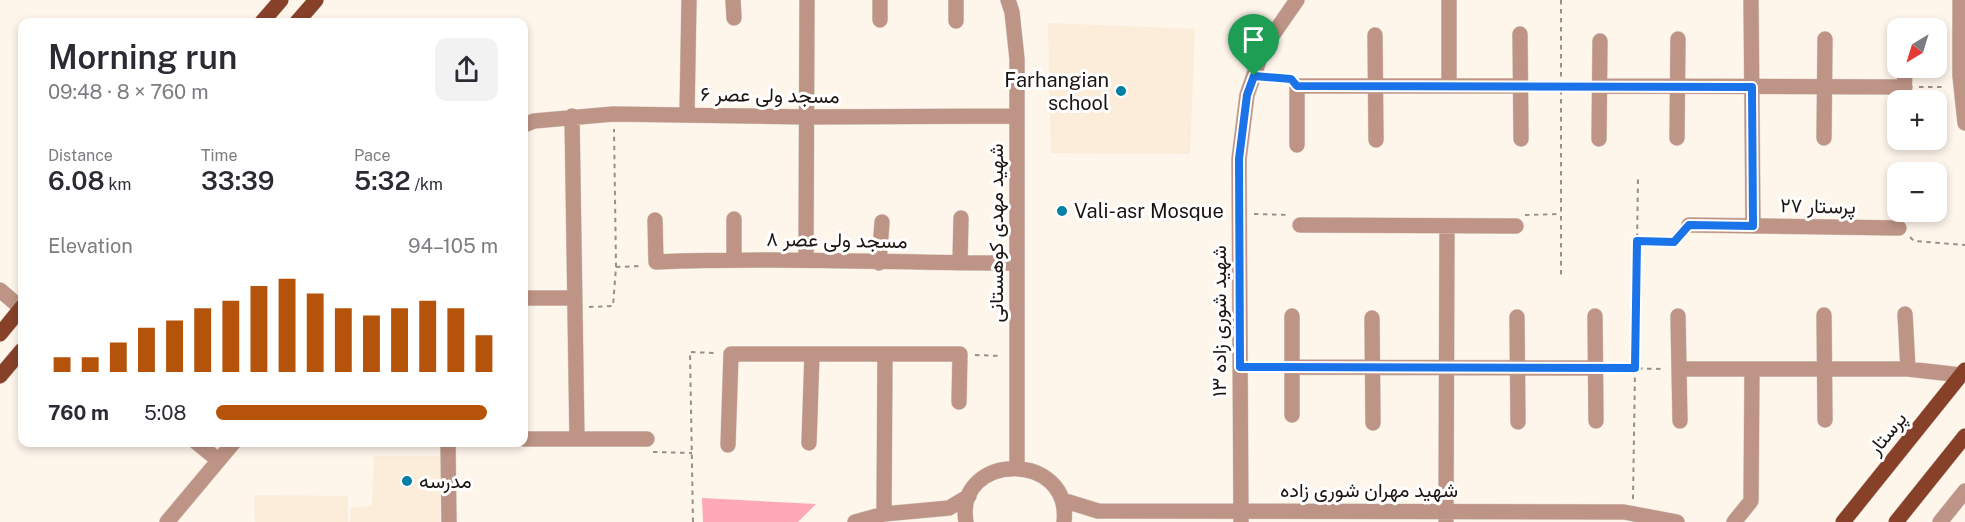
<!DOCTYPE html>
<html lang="en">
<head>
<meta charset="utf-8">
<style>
  :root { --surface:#fff; --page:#f2f2f3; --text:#2b2b33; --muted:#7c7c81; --accent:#b45309 }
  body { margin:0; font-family:"Public Sans",Vazirmatn,sans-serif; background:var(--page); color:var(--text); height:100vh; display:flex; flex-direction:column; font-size:22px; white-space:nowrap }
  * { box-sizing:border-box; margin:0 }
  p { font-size:20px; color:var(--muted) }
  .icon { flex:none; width:33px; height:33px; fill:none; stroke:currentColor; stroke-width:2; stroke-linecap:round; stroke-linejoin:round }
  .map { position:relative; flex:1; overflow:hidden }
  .side { position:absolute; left:18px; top:18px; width:510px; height:429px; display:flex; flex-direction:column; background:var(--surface); border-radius:12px; box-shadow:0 3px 9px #0003 }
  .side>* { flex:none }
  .needle { width:39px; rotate:218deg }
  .buttons { position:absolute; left:1887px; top:18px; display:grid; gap:12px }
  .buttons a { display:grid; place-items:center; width:60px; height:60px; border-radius:12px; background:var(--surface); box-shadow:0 3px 9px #0003; font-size:30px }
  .pin { position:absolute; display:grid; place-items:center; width:51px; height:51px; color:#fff; margin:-62px -26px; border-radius:50% 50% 50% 0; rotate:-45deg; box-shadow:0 0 6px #0007 }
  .pin .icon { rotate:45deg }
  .round { display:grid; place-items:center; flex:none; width:63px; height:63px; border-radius:12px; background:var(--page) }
  .head { display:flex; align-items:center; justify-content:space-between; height:102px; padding:0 30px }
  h1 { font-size:33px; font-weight:600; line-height:45px }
  .figures { display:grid; grid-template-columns:repeat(3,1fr); gap:9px; height:102px; padding:6px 30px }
  .figures div { display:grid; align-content:center }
  .figures b { font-size:26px; font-weight:600 }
  .figures small { font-size:16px; font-weight:400 }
  .figures p { font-size:16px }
  .chart { height:168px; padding:12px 30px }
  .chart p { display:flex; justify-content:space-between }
  .chart svg { width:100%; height:108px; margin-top:6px; stroke:var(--accent); stroke-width:6 }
  ul { padding:0 30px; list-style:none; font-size:20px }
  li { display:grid; grid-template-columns:96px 72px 1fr; align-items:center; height:45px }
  li i { height:15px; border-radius:8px; background:var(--accent) }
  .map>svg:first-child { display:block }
  .built { fill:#fcecda }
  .park { fill:#ffa8b6 }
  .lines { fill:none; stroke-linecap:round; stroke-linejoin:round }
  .minor-casing { stroke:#dad1c8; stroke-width:16 }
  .major-casing { stroke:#dad1c8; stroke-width:16 }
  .path { stroke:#979088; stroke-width:2; stroke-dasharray:4.5 4.5; stroke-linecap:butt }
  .minor { stroke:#be9486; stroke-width:15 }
  .major { stroke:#874128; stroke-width:15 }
  .route-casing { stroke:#fff; stroke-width:12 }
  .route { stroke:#1a73e8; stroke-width:8 }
  .poi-dot { fill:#0080a5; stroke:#fff; stroke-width:2 }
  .labels { text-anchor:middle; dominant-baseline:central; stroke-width:6; stroke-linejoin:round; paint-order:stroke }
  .poi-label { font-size:20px; fill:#1a1510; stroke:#fff; text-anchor:start }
  .street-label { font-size:20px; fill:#1a1510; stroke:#fff }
</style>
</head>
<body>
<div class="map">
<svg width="1965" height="522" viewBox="0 0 1965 522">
  <rect width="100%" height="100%" fill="#fef5eb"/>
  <path class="built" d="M1048,23l147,6 -5,125 -139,-1z
    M374,456h67l-1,66h-90l1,-14 21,-2z
    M254,495l94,1v26h-93z"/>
  <path class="park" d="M702,498l114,6 -18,18h-95z"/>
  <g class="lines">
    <defs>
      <path id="minor" d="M733,0l1,18
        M956,0v21
        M1008,0l4,12 5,47v408
        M1751,0l2,226
        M1960,0v76l5,47
        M880,20v-20
        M1520,34l1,105
        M1375,35l1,105
        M1449,86v-86
        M1599,86l306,1
        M1904,100l1,-32
        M687,114l2,-114
        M572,116l5,323
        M524,125l10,-4 79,-7 193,3 211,-1
        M1677,138l1,-99
        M1824,138l1,-99
        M1599,139l1,-98
        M1297,145v-59h224
        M655,220l1,42c120,-5 240,1 361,1
        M1300,225l216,1
        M1689,225l210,3
        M734,259v-40
        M806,259l1,-259
        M879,263l3,-41
        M960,263l1,-45
        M0,290l22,19
        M524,298h51
        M1905,314l3,55 53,6
        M1824,315l1,105
        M1292,316v99
        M1595,316l1,105
        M1678,316l2,105
        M1517,317l1,105
        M1372,318l1,105
        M1292,367l304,1
        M1679,369h229
        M524,439h123
        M196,442l22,18
        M448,442l1,80
        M809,443l3,-89
        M728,445l3,-91h229l-1,48
        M1062,500l36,11 526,1 53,10
        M884,514l1,-159
        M1446,520l1,-294
        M167,522l67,-80
        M855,522l29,-8 65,-6 20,-12
        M966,522c-12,-70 106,-72 98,0
        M1241,522l-2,-363 8,-64 16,-46 34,-49
        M1734,522l17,-21 1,-132
        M1940,522l25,-31"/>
      <path id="major" d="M262,22l19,-22
        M297,22l19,-22
        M0,334l22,-27
        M0,376l22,-26
        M1843,522l122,-152
        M1896,522l69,-86"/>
    </defs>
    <use href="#minor" class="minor-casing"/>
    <use href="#major" class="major-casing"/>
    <path class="path" d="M1561,0v278
      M1268,78l16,1
      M1536,86h49
      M1919,87h27
      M1254,214l36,1
      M1525,215l36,-1
      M1910,237l4,4 51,4
      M1637,241l37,1 6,-6
      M616,267l27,-1
      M589,307l24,-1 3,-39 -2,-138
      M975,355l27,1
      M1255,367h24
      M1611,368l54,1
      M653,452l39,1
      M1633,499l5,-320
      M693,522l-3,-170 26,1"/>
    <use href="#minor" class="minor"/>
    <use href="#major" class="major"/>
  </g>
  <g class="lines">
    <defs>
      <path id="route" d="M1254,76l37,3 6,7 455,1 1,139 -64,-1 -15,17 -37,-1 -2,127 -395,-1 -1,-208 8,-64z"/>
    </defs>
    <use href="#route" class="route-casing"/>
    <use href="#route" class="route"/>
  </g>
  <g class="poi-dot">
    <circle cx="1121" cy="91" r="6"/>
    <circle cx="1062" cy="211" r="6"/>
    <circle cx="407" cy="481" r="6"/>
  </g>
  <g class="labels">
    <g class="poi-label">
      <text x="1109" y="80" text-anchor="end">Farhangian<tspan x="1109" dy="23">school</tspan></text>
      <text x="1074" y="211">Vali-asr Mosque</text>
      <text x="419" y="481">مدرسه</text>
    </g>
    <g class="street-label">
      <text transform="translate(770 95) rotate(1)">مسجد ولی عصر ۶</text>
      <text transform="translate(1818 206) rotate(1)">پرستار ۲۷</text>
      <text transform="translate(996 233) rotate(-90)">شهید مهدی کوهستانی</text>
      <text transform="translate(837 240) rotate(1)">مسجد ولی عصر ۸</text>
      <text transform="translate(1219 321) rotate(-90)">شهید شوری زاده ۱۳</text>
      <text transform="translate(1887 433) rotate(-51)">پرستار</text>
      <text x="1369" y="490">شهید مهران شوری زاده</text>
    </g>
  </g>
</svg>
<div class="buttons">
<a><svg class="needle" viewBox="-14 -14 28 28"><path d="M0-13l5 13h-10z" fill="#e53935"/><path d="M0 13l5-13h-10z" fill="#7c7c81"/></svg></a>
<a>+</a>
<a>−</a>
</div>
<div class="pin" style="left:1254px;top:76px;background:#1e9e55"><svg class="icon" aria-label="arrive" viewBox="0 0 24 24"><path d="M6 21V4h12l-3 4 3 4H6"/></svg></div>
<section class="side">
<div class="head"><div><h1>Morning run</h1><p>09:48 · 8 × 760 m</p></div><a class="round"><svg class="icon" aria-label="share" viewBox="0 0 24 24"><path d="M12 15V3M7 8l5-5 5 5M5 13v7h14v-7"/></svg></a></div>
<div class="figures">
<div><p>Distance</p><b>6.08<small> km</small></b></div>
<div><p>Time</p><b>33:39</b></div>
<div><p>Pace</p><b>5:32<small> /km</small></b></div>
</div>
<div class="chart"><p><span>Elevation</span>94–105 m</p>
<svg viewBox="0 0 160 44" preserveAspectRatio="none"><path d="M5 44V38M15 44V38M25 44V32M35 44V26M45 44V23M55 44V18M65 44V15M75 44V9M85 44V6M95 44V12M105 44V18M115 44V21M125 44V18M135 44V15M145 44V18M155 44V29"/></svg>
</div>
<ul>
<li><b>760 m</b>5:08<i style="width:96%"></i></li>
</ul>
</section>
</div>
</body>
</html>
